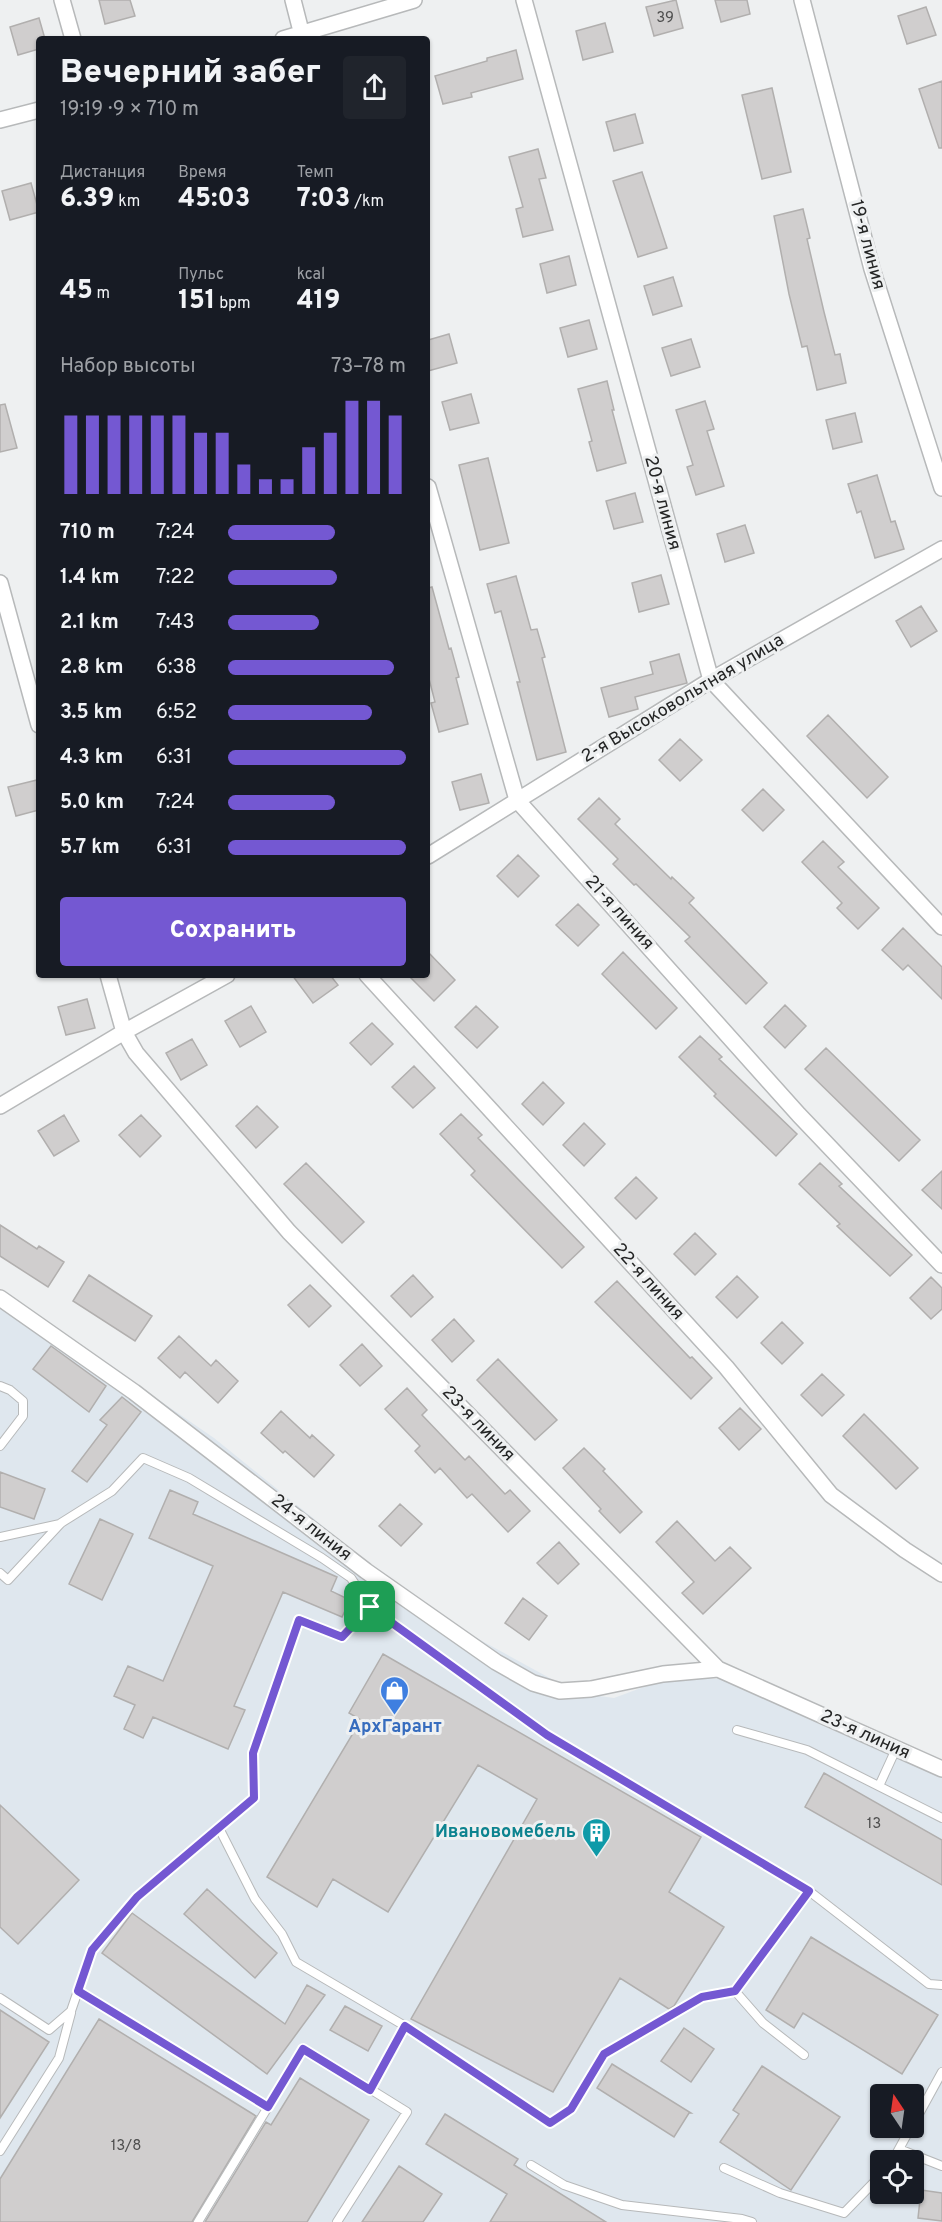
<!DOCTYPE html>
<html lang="ru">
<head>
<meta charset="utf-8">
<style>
  :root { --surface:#171b24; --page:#20242c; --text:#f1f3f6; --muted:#9ea1a6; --accent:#7458d2 }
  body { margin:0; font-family:Overpass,sans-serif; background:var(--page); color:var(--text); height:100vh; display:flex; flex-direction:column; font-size:22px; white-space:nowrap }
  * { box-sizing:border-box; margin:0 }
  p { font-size:20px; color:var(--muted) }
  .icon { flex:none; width:33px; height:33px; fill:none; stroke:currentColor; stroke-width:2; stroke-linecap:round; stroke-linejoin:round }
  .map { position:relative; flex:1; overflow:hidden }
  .sheet { position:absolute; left:36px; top:36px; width:394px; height:942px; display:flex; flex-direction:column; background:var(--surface); border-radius:6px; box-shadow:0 2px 4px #0004 }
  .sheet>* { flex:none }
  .needle { width:39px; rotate:347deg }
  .controls { position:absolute; left:870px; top:2084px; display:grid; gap:12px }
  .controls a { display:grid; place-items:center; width:54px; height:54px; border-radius:6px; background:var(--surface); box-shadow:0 2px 4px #0004; font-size:30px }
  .pin { position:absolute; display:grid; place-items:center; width:51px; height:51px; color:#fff; margin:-26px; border-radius:12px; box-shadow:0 3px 9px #0006 }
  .round { display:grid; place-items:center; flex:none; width:63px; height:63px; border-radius:6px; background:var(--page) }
  .head { display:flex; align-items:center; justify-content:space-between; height:102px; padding:0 24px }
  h1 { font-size:33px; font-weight:800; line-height:45px }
  .stats { display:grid; grid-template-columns:repeat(3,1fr); gap:9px; height:102px; padding:6px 24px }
  .stats div { display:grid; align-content:center }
  .stats b { font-size:26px; font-weight:800 }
  .stats small { font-size:16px; font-weight:400 }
  .stats p { font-size:16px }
  .chart { height:168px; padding:12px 24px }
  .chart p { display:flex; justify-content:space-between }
  .chart svg { width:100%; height:108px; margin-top:6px; stroke:var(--accent); stroke-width:6 }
  .action { display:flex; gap:12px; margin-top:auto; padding:12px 24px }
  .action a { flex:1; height:69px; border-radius:6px; background:var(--accent); color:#fff; font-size:24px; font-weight:800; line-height:69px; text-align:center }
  ul { padding:0 24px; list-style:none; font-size:20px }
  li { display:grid; grid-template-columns:96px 72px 1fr; align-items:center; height:45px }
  li i { height:15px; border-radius:8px; background:var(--accent) }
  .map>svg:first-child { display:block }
  .built { fill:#dfe7ee; fill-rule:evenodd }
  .building { fill:#d0cece; stroke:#b1afae; stroke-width:1.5 }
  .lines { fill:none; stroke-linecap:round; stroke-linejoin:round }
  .lane-casing { stroke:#b7b9ba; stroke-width:10 }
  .street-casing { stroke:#b7b9ba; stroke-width:18 }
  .lane { stroke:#fff; stroke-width:8 }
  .street { stroke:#fff; stroke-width:15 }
  .route-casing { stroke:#fff; stroke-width:12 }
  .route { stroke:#7458d2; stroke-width:8 }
  .labels { text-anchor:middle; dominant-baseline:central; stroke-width:6; stroke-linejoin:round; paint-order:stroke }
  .number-label { font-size:15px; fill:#4f4f4f }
  .street-label { font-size:18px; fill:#242525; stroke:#eef0f1 }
  .shop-label { font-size:18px; font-weight:bold; fill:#366cbe; stroke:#eef0f1 }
  .culture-label { font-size:18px; font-weight:bold; fill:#0d838f; stroke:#eef0f1; text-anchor:end }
</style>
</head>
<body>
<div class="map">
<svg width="942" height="2222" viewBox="0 0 942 2222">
  <rect width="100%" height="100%" fill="#eef0f1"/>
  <path class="built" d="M0,1293l31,19 183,126 215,174 148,81 37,5 54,-20 65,1 209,85v458h-942zM880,2094h34v33h-34zM880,2160h34v33h-34z"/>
  <path class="building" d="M99,0h31l5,16 -30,8z
    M676,0l7,28 -29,8 -8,-29z
    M715,0h32l3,14 -29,8z
    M926,7l10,28 -29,9 -9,-28z
    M39,18l6,21h-6v10l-21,6 -8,-28z
    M605,23l8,29 -30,8 -7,-29z
    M516,50l7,29 -52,14 1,4 -29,7 -8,-28 52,-15v-3z
    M942,81v67h-3l-20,-59z
    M772,88l19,84 -29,7 -20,-84z
    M635,114l8,29 -29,8 -8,-29z
    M538,149l8,29 -7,1 14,51 -30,7 -7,-28 7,-2 -14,-50z
    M642,172l25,76 -29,9 -25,-76z
    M31,183l8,29 -29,8 -8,-29z
    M803,209l7,29 -3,1 17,73 11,43 5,-1 6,29 -29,7 -10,-44 -5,1 -13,-53 -15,-78z
    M569,256l7,29 -29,8 -7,-29z
    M673,277l9,29 -29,9 -9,-29z
    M589,320l8,29 -29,8 -8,-29z
    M449,334l8,29 -29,8v-31z
    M691,339l9,28 -29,9 -9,-28z
    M607,381l7,29h-2l14,53 -29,8 -8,-29 3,-1 -14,-52z
    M471,394l8,29 -29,7 -8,-28z
    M705,401l9,28 -7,2 17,55 -28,9 -9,-28 6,-2 -17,-55z
    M5,404l12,44 -17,4v-47z
    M855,413l7,29 -29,7 -7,-29z
    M488,458l21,85 -29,7 -21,-85z
    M877,475l14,47 4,-1 9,28 -29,9 -14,-47 -4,2 -9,-29z
    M635,493l8,29 -29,7 -8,-28z
    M745,525l9,28 -29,9 -8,-28z
    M661,575l8,29 -30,8 -7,-29z
    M516,576l15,54 6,-1 8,28 -3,1 24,94 -29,8 -20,-78h3l-19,-71 -6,2 -8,-29z
    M432,587l17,62 2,-1 8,29 -3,1 12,46 -29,8 -8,-29 4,-1 -7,-27v-87z
    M921,606l16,25 -26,16 -15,-26z
    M679,654l8,29 -52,14 3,12 -29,8 -8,-29 52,-14 -3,-12z
    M828,715l60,62 -21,21 -60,-62z
    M680,739l22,21 -22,21 -21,-21z
    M481,774l8,29 -29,7 -8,-28z
    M37,780l2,8v22l-23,6 -8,-29z
    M763,789l21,21 -21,21 -21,-21z
    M599,798l21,21 -5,5 56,55 1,-2 22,21 -5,5 78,80 -21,21 -61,-63 5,-4 -54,-53 -2,1 -21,-21 5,-5 -40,-40z
    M823,841l21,21 -6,5 41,41 -21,21 -21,-21 5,-5 -40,-41z
    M518,855l21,21 -21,21 -21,-21z
    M578,904l21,21 -21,21 -22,-21z
    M903,928l39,39v32l-34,-34 -5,5 -21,-20z
    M428,952l27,28 -21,21 -26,-26h20z
    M623,952l54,56 -21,21 -54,-55z
    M292,975h38l8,10 -25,18z
    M87,999l8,29 -29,7 -8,-28z
    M785,1005l21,21 -21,22 -21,-21z
    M251,1006l15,26 -26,15 -15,-26z
    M476,1006l22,21 -21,21 -22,-21z
    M372,1023l21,21 -22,21 -21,-22z
    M700,1036l22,21 -3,2 78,75 -21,22 -62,-60 2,-2 -37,-37z
    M192,1039l15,26 -26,15 -15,-27z
    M826,1048l94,92 -21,21 -94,-92z
    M414,1066l21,22 -22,20 -21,-21z
    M543,1082l21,21 -21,22 -21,-21z
    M257,1106l21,21 -22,21 -20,-22z
    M461,1114l21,21 -4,3 106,109 -22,21 -91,-93 4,-4 -35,-37z
    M64,1115l15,26 -25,15 -16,-25z
    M141,1115l20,21 -21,21 -21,-22z
    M584,1123l21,21 -21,22 -21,-21z
    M306,1163l58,59 -22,21 -58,-59z
    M820,1163l22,21 -3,2 73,69 -22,21 -53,-50 3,-2 -41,-40z
    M942,1171v38l-20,-19z
    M636,1177l21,21 -21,21 -21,-21z
    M0,1225l37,24 2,-3 25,16 -16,25 -48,-31z
    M695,1233l21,21 -21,21 -21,-21z
    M89,1275l63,41 -17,25 -62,-40z
    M413,1275l20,22 -22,20 -20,-21z
    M737,1276l21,21 -21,21 -21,-21z
    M931,1277l11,11v21l-11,10 -21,-21z
    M617,1281l73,77 2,-1 20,21 -21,21 -96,-97z
    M310,1285l21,21 -22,21 -21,-22z
    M454,1319l20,22 -22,21 -20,-22z
    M782,1322l21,21 -21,21 -21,-21z
    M179,1336l32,30 5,-6 22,21 -20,22 -33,-31 -5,6 -22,-20z
    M362,1344l20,22 -22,20 -20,-21z
    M51,1346l55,40 -17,26 -56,-43z
    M498,1359l59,61 -22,20 -58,-60z
    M822,1374l22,21 -22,21 -21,-21z
    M407,1388l20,22 -5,5 43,45 4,-4 36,38 5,-4 20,21 -22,21 -36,-38 -5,4 -27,-30 -5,5 -20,-22 5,-5 -35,-37z
    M122,1397l19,15 -54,70 -15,-11 35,-46 -7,-5z
    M740,1408l21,21 -22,21 -20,-22z
    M281,1411l29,27 2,-3 22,20 -20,22 -29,-26 -2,2 -22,-20z
    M864,1414l54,54 -22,21 -53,-53z
    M584,1448l21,21 -2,2 39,41 -22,21 -21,-22 2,-2 -38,-41z
    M0,1472l45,17 -11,30 -34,-12z
    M170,1490l28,12 -5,12 144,63 -6,14 19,9 -8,17 -59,-25 -49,114 11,4 -17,39 -75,-32 -10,21 -19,-9 11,-24 -21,-9 14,-30 35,15 50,-115 -64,-28z
    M400,1504l22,20 -21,22 -22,-20z
    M100,1519l33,15 -31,66 -33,-16z
    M677,1521l38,40 15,-14 21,21 -48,46 -21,-21 12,-11 -38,-40z
    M559,1542l20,22 -21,20 -21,-21z
    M523,1598l24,18 -18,24 -24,-17z
    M383,1654l318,183 -32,55 55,35 -50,79 -5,3 -49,-31 -67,114 -142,-73 126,-220 -59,-34 -90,147 -55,-33 -16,28 -50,-30 94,-157 -12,-7z
    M824,1773l118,67v45l-137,-78z
    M0,1805l79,75 -61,64 -18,-17z
    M207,1889l70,64 -22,25 -71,-64z
    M132,1913l153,111 22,-39 18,10 -58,79 -165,-121z
    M811,1937l127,78 -36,59 -99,-61 -9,15 -28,-18z
    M345,2006l37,20 -14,25 -38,-21z
    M0,2010l49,32 -49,76z
    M99,2019l157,97 -64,106h-192v-43z
    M684,2028l30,21 -23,33 -30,-21z
    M612,2064l79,49h-2l-15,24 -77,-49z
    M762,2066l78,51 -49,73 -71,-48 19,-28 -6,-4z
    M300,2078l69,42 -62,102h-102l61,-100 5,3z
    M445,2114l73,45 -4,6 92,57h-116l17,-28 -81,-50z
    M399,2166l43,28 -19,28h-61z
    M921,2190l21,3v28l-24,-3z"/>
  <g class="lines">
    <defs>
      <path id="lane" d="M0,1386l10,4 13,11v15l-23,30
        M0,1537l60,-13
        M0,1573l8,7 53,-57 51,-32 31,-33 46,20 133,80 29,20 19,29 177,128 262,156 -74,100 -33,6 -98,57 -33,55 -20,14 -146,-97
        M737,1730l70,20 135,68
        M879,1786l17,-37
        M219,1828l36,71 27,35 14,28 109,64 -35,63 -67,-40 -35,58
        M809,1891l120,93 13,1
        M78,1991l190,116 -70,115
        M735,1991l28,32 41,32
        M0,1998l49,32 22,-19 21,-61 45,-53 117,-99 -1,-45 46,-133 43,17 28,-30
        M914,2123l28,-51
        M899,2149l43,17
        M0,2151l59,-93 12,-45
        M893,2160l18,-33
        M531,2165l33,20 58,20 120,14 10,3
        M724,2168l56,25 64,20 36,-37
        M337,2222l70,-110 -37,-23"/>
      <path id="street" d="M62,0l11,39
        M293,0l10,39
        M524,0l187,680 231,247
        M802,0l70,269 70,219
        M283,39l131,-39
        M0,120l39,-10
        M428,487l89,313 282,315 143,150
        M0,583l39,142
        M428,856l283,-176 231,-131
        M108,975l16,57 12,21 153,179 429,437 224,100
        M367,975l359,392 105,128 74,55 37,24
        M0,1106l124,-74 103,-57
        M0,1298l134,94 232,179 130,91 37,21 27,8 31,-2 72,-15 55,-5"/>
    </defs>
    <use href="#lane" class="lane-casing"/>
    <use href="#street" class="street-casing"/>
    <use href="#lane" class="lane"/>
    <use href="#street" class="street"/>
  </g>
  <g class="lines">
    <defs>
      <path id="route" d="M370,1607l177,128 262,156 -74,100 -33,6 -98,57 -33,55 -21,14 -145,-97 -35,64 -67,-41 -35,58 -190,-116 14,-41 45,-53 117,-99 -1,-45 46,-133 43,17z"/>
    </defs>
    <use href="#route" class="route-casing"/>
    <use href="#route" class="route"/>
  </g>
  <defs>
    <symbol id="shop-pin" viewBox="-11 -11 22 30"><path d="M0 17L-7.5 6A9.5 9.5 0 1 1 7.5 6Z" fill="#3f7fe0" stroke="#eef0f1"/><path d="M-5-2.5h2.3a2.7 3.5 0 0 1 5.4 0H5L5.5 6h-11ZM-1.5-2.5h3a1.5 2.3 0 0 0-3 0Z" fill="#fff"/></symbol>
    <symbol id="building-pin" viewBox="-11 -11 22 30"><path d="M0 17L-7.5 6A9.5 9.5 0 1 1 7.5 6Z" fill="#0f9aa8" stroke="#eef0f1"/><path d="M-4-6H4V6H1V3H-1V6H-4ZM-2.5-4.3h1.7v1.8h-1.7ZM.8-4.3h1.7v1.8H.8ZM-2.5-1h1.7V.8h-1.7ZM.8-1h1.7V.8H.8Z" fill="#fff"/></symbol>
  </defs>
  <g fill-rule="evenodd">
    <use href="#shop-pin" x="378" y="1674" width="33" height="45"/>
    <use href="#building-pin" x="580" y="1816" width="33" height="45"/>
  </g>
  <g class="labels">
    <g class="number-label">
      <text x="665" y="18">39</text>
      <text x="874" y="1824">13</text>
      <text x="126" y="2146">13/8</text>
    </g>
    <g class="street-label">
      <text transform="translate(867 245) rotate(75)">19-я линия</text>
      <text transform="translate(662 503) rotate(75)">20-я линия</text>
      <text transform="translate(683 699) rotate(-31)">2-я Высоковольтная улица</text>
      <text transform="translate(619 913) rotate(48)">21-я линия</text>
      <text transform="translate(648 1282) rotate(48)">22-я линия</text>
      <text transform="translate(478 1424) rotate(46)">23-я линия</text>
      <text transform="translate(311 1528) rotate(38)">24-я линия</text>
      <text transform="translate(865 1735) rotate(24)">23-я линия</text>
    </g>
    <g class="shop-label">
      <text x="395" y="1727">АрхГарант</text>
    </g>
    <g class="culture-label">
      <text x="576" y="1832">Ивановомебель</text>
    </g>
  </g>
</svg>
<div class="controls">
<a><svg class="needle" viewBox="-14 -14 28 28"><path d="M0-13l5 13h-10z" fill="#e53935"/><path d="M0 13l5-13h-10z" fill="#9ea1a6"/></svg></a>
<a><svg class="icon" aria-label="locate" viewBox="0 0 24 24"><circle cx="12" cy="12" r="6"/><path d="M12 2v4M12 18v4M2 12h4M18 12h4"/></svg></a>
</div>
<div class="pin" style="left:370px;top:1607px;background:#1e9e55"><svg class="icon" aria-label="arrive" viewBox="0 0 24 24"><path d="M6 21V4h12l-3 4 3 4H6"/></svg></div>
<section class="sheet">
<div class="head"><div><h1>Вечерний забег</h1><p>19:19 · 9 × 710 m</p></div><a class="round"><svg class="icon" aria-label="share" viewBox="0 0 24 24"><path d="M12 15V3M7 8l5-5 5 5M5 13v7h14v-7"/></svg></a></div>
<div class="stats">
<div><p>Дистанция</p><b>6.39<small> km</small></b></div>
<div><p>Время</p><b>45:03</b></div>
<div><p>Темп</p><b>7:03<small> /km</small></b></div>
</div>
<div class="stats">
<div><b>45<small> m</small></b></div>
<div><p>Пульс</p><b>151<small> bpm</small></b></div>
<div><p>kcal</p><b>419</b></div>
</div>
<div class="chart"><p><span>Набор высоты</span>73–78 m</p>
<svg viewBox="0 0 160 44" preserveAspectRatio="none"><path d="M5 44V12M15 44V12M25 44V12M35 44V12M45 44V12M55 44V12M65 44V19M75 44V19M85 44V32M95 44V38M105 44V38M115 44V25M125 44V19M135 44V6M145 44V6M155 44V12"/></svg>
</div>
<ul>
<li><b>710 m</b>7:24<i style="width:60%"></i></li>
<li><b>1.4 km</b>7:22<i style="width:61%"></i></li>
<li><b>2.1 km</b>7:43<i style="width:51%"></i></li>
<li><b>2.8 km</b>6:38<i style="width:93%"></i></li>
<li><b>3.5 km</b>6:52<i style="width:81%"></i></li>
<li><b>4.3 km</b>6:31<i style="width:100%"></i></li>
<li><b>5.0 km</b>7:24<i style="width:60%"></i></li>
<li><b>5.7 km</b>6:31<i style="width:100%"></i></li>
</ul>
<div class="action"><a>Сохранить</a></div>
</section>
</div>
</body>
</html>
